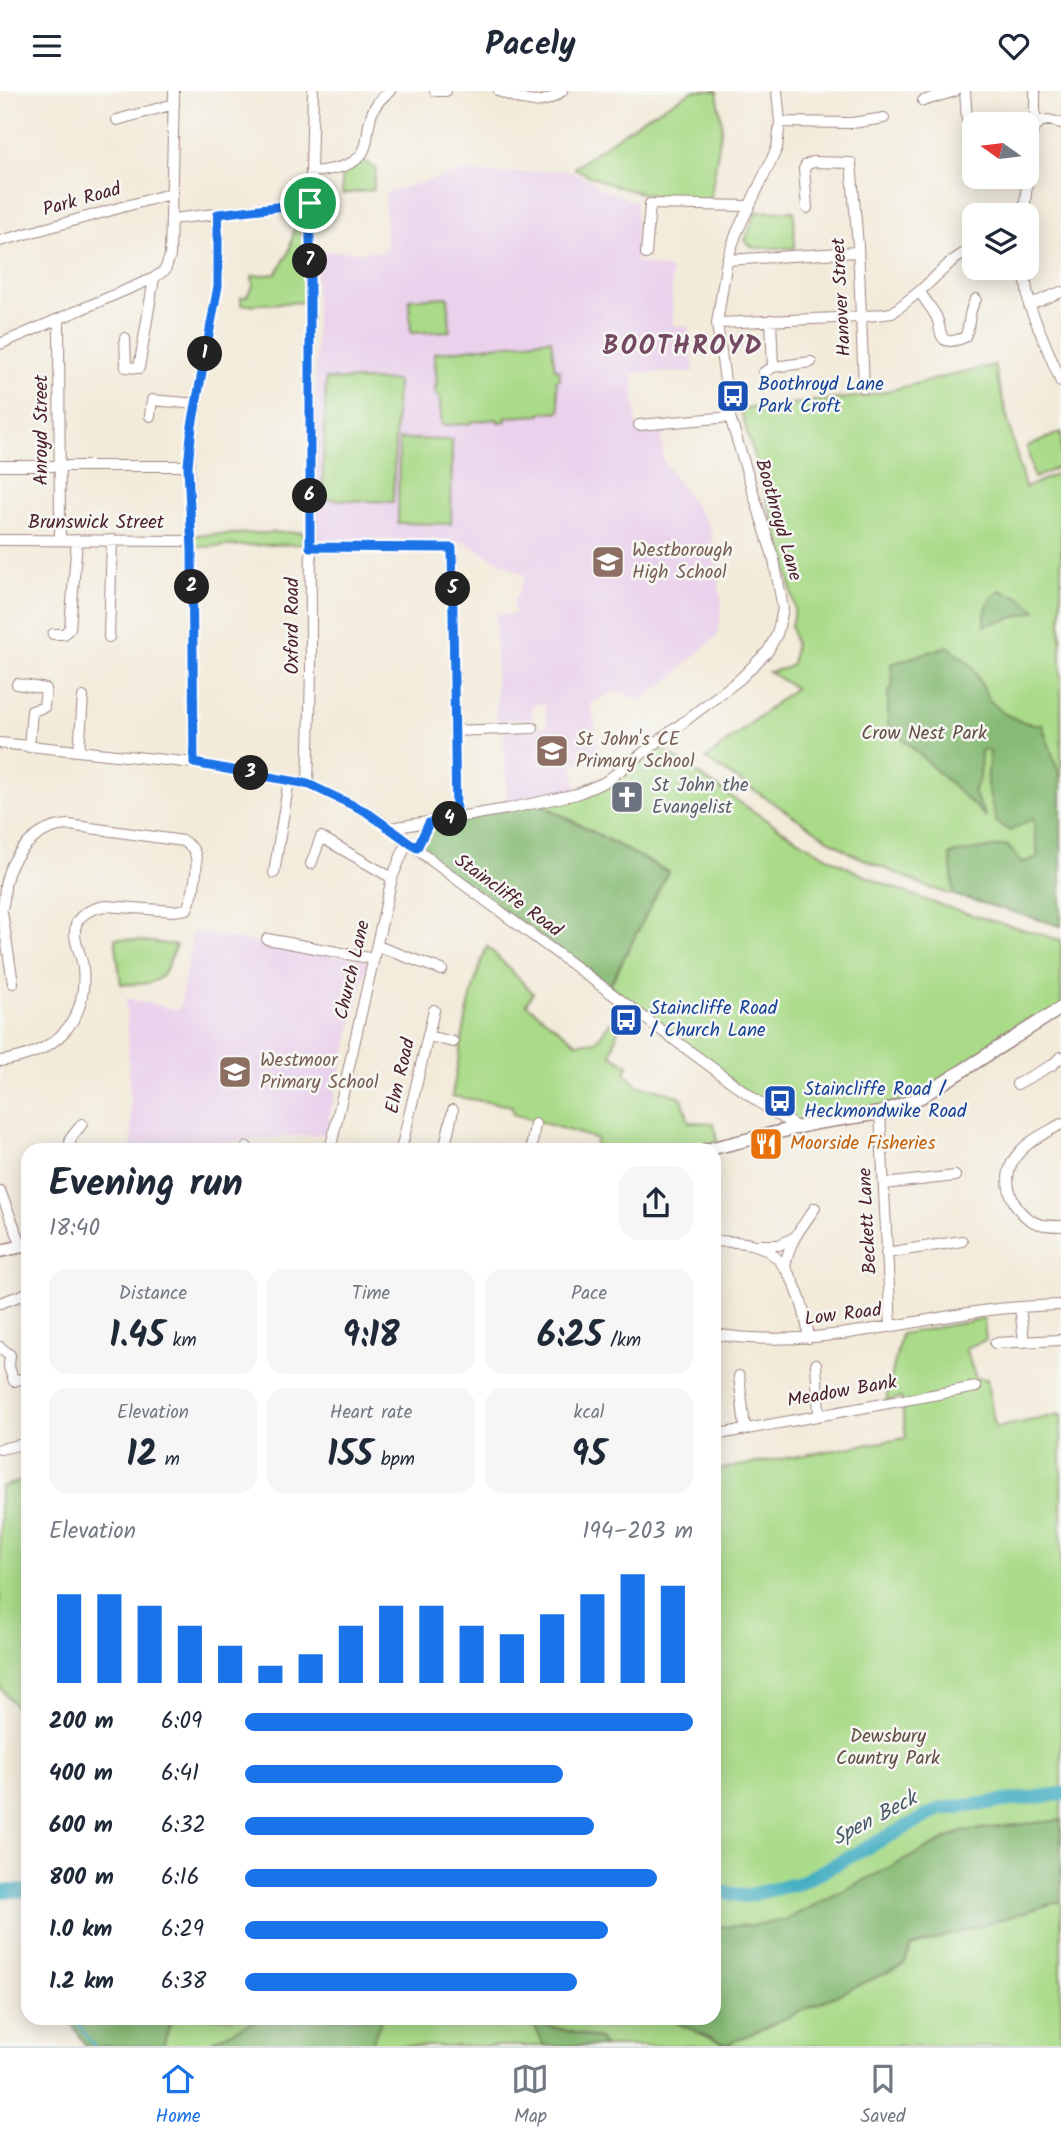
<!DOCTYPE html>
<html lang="en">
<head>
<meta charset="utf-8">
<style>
  :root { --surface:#fff; --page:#f6f6f7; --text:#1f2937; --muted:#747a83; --line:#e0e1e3; --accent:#1a73e8 }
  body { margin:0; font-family:Kalam,sans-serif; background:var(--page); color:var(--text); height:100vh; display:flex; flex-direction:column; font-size:26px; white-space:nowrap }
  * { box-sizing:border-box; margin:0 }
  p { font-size:23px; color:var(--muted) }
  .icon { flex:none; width:38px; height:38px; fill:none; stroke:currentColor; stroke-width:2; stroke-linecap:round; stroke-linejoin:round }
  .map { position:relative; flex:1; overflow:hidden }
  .drawer { position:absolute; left:21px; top:1052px; width:700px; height:882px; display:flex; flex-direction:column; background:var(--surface); border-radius:21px; box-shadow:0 4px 18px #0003 }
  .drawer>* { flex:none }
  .needle { width:46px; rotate:284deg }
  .buttons { position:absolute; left:962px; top:21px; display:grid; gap:14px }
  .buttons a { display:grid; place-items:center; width:77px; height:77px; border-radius:14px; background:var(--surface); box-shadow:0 4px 18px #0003; font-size:35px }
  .pin { position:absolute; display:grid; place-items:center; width:60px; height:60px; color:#fff; margin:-30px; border:4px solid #fff; border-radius:50%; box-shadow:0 2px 7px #0007 }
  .km { position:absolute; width:35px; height:35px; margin:-18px; border-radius:50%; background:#222; color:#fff; font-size:19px; line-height:35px; text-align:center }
  .round { display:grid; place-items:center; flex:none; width:74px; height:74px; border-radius:21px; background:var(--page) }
  .summary { display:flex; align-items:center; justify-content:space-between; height:119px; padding:0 28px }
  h1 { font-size:38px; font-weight:800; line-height:52px }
  .stats { display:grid; grid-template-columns:repeat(3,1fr); gap:10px; height:119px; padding:7px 28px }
  .stats div { display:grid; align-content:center; border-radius:18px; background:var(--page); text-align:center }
  .stats b { font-size:35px; font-weight:800 }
  .stats small { font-size:19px; font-weight:400 }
  .stats p { font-size:19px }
  .chart { height:196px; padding:14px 28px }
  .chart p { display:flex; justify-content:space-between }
  .chart svg { width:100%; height:126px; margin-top:7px; stroke:var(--accent); stroke-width:6 }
  ul { padding:0 28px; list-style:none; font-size:23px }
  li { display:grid; grid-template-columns:112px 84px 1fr; align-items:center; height:52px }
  li i { height:18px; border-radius:9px; background:var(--accent) }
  header { display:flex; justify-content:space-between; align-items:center; height:91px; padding:0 28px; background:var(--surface); font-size:32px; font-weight:800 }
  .menu { display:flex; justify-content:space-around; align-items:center; height:98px; border-top:2px solid var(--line); background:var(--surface); font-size:19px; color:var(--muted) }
  .menu a { display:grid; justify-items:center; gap:4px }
  .menu .on { color:var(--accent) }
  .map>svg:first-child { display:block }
  .built { fill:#ead1ec }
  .green { fill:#aadb89; stroke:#7a7d5a; stroke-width:2 }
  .forest { fill:#87bb75; stroke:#686d50; stroke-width:2 }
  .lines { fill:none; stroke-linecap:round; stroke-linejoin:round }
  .stream { stroke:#43aec2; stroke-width:2.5 }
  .river { stroke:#43aec2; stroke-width:14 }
  .minor-casing { stroke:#9e8582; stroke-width:12 }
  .major-casing { stroke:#9e8582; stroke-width:15 }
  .minor { stroke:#fff; stroke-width:10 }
  .major { stroke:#fff; stroke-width:12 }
  .route-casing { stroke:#fff; stroke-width:14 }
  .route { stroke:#1a73e8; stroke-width:9 }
  .labels { text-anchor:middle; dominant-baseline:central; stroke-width:5; stroke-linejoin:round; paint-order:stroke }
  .street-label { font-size:19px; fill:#4a1f2b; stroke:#f6f6f2 }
  .transit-label { font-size:19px; fill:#164399; stroke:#f6f6f2; text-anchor:start }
  .education-label { font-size:19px; fill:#785e54; stroke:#f6f6f2; text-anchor:start }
  .park-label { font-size:19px; fill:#624e42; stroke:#f6f6f2 }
  .worship-label { font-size:19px; fill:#5b616d; stroke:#f6f6f2; text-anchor:start }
  .food-label { font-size:19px; fill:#c56008; stroke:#f6f6f2; text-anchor:start }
  .water-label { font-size:21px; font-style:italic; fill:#475867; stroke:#f6f6f2 }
  .district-label { font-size:26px; font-weight:bold; letter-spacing:2px; fill:#744961; stroke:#f6f6f2 }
</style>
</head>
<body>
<header><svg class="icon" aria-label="menu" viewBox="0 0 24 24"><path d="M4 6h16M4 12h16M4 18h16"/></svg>Pacely<svg class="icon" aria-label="heart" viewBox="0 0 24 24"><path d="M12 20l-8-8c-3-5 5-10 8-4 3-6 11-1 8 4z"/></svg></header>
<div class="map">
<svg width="1061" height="1955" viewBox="0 0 1061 1955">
  <rect width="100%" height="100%" fill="#f6f6f2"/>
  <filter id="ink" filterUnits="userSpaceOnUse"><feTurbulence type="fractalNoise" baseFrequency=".0143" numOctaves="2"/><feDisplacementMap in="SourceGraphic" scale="14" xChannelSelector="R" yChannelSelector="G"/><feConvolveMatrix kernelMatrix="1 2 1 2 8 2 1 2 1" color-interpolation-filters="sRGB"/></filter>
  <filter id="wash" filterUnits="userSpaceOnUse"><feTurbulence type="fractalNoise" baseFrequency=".00686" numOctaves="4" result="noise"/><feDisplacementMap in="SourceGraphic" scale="28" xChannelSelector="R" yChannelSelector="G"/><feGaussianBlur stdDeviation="1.57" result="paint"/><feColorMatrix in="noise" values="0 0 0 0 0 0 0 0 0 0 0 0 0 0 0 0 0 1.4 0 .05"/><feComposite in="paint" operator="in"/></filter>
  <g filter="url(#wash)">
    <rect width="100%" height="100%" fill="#f3ebda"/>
    <path class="built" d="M566,79l27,11 6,7 37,14v60l35,8 2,56h15l6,46 -61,1 4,58h25l1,29 48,69 11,75 -4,31 -53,48 -24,18 -24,-10 -26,12 9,54 -27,7 4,30 -70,15 -3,-77 34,-2 1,-4h8l-2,-22h-13v15l-36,1v-105l20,-1 -3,-10 13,-28 -64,-35 -10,7 -3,-8 -130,1 -4,-4 1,-286 70,1 -1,-59 76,-21 43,1z
      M193,841l175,29 -43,173 -193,14 -6,-150 53,12z"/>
    <path class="green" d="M693,0h24l5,34 -12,77c-48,-4 -94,-10 -136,-34l70,-50z
      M362,69l14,9 -3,21 -31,4v-21z
      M794,120l1,37h-41l-9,-7 11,-29z
      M302,127l2,3 1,81 -64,3v-8h5l7,-11 -1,-10 24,-2 13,-22 7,-31z
      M448,206l2,34 -39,2 -2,-34z
      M551,248l4,30h4l1,10 -4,1 4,31 -19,2v2l-35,2v4l-8,1 -1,-3 -27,3v2l-28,1 -3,-30h-3l-1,-10 2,-1 -3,-31z
      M994,274l31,123 36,-16v454l-131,-38 -80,-35 -144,-94 89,-71 -26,-16 17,-4 6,-4 3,-21 -4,-17 4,-17 -10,-49 -45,-151 126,-13z
      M326,288l71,2 -4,121 -71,-3z
      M1061,341v34l-27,12 -7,-31z
      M399,348l53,1 -1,84 -53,-1z
      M303,441v12l-111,3v-12z
      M655,653c60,41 120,85 184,119 70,37 147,56 222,77v68l-140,89 -123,31 -38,-25 -150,-118 58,-113 -131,-70 68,-20z
      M115,847l61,7c-14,37 -15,40 -55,39z
      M487,855l46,47 -7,11 51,39 19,-2 23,-30 3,4 -11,40 17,10 -3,8 13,13 23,4 21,8 7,24 25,1 4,23 -13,4h-111l3,-11 -84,-25 -1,-8 -60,-10c9,-50 16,-102 35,-150z
      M984,1228l2,21 -21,8 11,30 11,1 8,49 66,-14v632h-968l-18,-28h639v-548l192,-32 -5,-40 -15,3 15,-67z
      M28,1388v242l-28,-34v-200z"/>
    <path class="forest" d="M1000,499l22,8 14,13 -52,15c1,-15 3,-28 16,-36z
      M948,555l25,21 16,33 14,13 19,9 20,3 19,54v147l-107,-31 -4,-41 57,-9 15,18 16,-6 -5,-39 -23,13 -13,-8 -10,-38 3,-35h-9l-1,27 -7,15 13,25 -98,-92v-32l5,-8 -2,-21z
      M537,711l131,70 -58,113 -174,-121 -19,-16 12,-25z
      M1061,1729v81l-150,46 -7,18 -178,80 -60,-27h48v-91l43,-2 28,-5 177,-89z
      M68,1927h104l-9,28h-77z
      M261,1927h121l-11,28h-164l7,-6z
      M533,1931l66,17 5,7h-60z"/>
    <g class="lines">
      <path class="stream" d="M74,1927l20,28"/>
      <path class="river" d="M0,1800h28
        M714,1800l31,5 55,-13 140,-74 121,-15"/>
    </g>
  </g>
  <g filter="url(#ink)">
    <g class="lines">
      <defs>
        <path id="minor" d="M435,0h11
          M499,0c23,10 41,18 63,0
          M965,0l2,29
          M923,10l32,-10
          M117,29l57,-16
          M780,31l72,1 32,-5
          M1040,31l8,-2 13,3
          M311,81c89,-7 33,-48 79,-81
          M807,117l-3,-39 2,-4 7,-3 38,1 7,83 6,142
          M1024,124l7,-77 2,-8 7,-8 -5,-6v-25
          M172,128l138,-16
          M0,150l173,-48
          M646,163l4,-50 99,2
          M727,169l130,-8
          M1024,177l5,37 32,77
          M920,200c4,9 11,16 16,25 7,13 -1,34 29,21 6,-12 2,-25 11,-38
          M1029,214l32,-13
          M59,228l1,221
          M771,229l2,47
          M717,232l143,-6 32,-4 28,-22 31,-29 16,-11 8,-3
          M125,247l1,29 13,1 15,-90
          M0,253l154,-66 11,-8 5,-14 4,-165
          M763,282l10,-6 38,-5
          M150,325l2,-16 45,4
          M639,334l91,-8
          M0,375h189
          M0,449l192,1
          M311,456l141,1 4,270
          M53,543h11l6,-6 7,-88
          M109,546l3,-97
          M17,593l29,5 -2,18 -12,4 -3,36
          M454,640l79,-3
          M0,652l194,20 114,21 57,27 26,17 45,36 324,239 38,25
          M79,660l4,-54
          M194,672l-2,-202 -3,-95 3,-39 26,-141v-72
          M308,693l3,-112 -1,-459 3,-122
          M391,737l116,-19 70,-15 28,-12 135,-103 28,-28 9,-17 6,-25 -9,-49 -44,-143 -13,-94 10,-63 10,-28 40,-84 3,-26 -3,-31
          M417,757l12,-25
          M311,773l10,-27 71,41
          M274,782l15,-93
          M2,821l11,71
          M0,822c5,-9 4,-17 5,-27 5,-31 32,-60 64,-61l114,16c3,2 6,4 9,7 10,11 1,48 -5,61l-13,2 -68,-5c-14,2 -31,9 -31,25 -1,13 7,24 8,37 5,56 -30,86 -83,93
          M267,848l107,20
          M377,855l65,24
          M429,945l24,6
          M1017,993l35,-19 9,-8
          M880,1022l11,214
          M1061,1033c-17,10 -38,19 -48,37 -12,21 0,51 21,61 7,4 19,4 27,4
          M247,1056v3
          M71,1059l-1,-11 12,-15
          M330,1059l62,-272 15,-36
          M401,1059l33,-140
          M444,1059l9,-40
          M531,1059l4,-26
          M884,1093l71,-8
          M0,1100l22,55
          M714,1150c14,1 31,0 44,5 34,13 47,61 51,92
          M757,1154h22l14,-7
          M886,1162l76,-12
          M785,1178c2,-25 16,-41 30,-61
          M0,1212l28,-10
          M1020,1216l4,35
          M714,1243c88,15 175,-9 261,-22 29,-5 57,-6 86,-7
          M995,1252l66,-3
          M0,1256l10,8 -1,12 5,14 10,-3
          M816,1273l3,50
          M739,1285l6,51
          M714,1344l262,-48
          M0,1358l28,-6"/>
        <path id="major" d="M705,1059l111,-27 64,-10 41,-16 140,-89
          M0,1160l28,-6"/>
      </defs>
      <use href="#minor" class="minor-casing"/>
      <use href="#major" class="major-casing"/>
      <use href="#minor" class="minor"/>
      <use href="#major" class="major"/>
    </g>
  </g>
  <g class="lines" filter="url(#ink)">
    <defs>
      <path id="route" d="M310,112v344l142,1 4,270 -27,5 -12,25 -52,-37 -57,-27 -114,-21 -2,-214 -4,-83 4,-40 26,-140v-72z"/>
    </defs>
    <use href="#route" class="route-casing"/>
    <use href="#route" class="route"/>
  </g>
  <defs>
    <symbol id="bus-square" viewBox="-11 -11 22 22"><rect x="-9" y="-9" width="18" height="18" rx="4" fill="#1a4fb4" stroke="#f6f6f2"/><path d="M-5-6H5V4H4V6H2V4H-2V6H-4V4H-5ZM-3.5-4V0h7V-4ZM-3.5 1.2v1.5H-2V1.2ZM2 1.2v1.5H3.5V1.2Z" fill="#fff"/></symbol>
    <symbol id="school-square" viewBox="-11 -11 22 22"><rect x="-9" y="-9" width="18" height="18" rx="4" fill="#8d6e63" stroke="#f6f6f2"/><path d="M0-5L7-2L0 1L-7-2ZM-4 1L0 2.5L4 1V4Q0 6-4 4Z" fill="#fff"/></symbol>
    <symbol id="church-square" viewBox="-11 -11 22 22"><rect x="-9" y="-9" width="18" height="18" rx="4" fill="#6b7280" stroke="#f6f6f2"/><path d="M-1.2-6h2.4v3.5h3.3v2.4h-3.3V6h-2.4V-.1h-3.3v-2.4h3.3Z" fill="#fff"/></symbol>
    <symbol id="restaurant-square" viewBox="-11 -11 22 22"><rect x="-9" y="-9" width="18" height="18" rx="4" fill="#e8710a" stroke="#f6f6f2"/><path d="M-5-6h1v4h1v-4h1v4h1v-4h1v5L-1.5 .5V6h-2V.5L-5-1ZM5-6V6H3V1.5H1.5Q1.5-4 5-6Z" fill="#fff"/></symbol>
  </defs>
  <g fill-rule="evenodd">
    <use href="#bus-square" x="714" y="286" width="38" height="38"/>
    <use href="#school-square" x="589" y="452" width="38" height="38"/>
    <use href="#school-square" x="533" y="641" width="38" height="38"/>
    <use href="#church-square" x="608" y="687" width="38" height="38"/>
    <use href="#bus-square" x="607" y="910" width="38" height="38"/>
    <use href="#school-square" x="216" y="962" width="38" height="38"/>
    <use href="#bus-square" x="761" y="991" width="38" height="38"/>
    <use href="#restaurant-square" x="747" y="1034" width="38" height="38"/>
  </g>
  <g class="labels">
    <g class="street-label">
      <text transform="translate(82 109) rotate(-16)">Park Road</text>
      <text transform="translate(842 206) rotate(-93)">Hanover Street</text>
      <text transform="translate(42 339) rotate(-90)">Anroyd Street</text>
      <text transform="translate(778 429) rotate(74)">Boothroyd Lane</text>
      <text x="96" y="432">Brunswick Street</text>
      <text transform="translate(293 535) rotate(-90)">Oxford Road</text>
      <text transform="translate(508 805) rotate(36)">Staincliffe Road</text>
      <text transform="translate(353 879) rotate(-77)">Church Lane</text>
      <text transform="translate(401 985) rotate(-77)">Elm Road</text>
      <text transform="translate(868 1130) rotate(-93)">Beckett Lane</text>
      <text transform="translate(843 1224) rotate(-7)">Low Road</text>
      <text transform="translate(842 1301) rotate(-10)">Meadow Bank</text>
    </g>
    <g class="transit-label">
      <text x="758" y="294">Boothroyd Lane<tspan x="758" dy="22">Park Croft</tspan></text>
      <text x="650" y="918">Staincliffe Road<tspan x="650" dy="22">/ Church Lane</tspan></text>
      <text x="804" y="999">Staincliffe Road /<tspan x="804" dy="22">Heckmondwike Road</tspan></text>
    </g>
    <g class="education-label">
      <text x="632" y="460">Westborough<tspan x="632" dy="22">High School</tspan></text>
      <text x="576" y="649">St John's CE<tspan x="576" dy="22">Primary School</tspan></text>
      <text x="260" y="970">Westmoor<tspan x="260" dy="22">Primary School</tspan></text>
    </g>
    <g class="park-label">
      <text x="924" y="643">Crow Nest Park</text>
      <text x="888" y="1646">Dewsbury<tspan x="888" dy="22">Country Park</tspan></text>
    </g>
    <g class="worship-label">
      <text x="652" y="695">St John the<tspan x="652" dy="22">Evangelist</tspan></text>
    </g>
    <g class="food-label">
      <text x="790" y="1053">Moorside Fisheries</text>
    </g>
    <g class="water-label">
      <text transform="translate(875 1728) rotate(-28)">Spen Beck</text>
    </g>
    <g class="district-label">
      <text x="683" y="256">BOOTHROYD</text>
    </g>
  </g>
</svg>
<div class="buttons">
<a><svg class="needle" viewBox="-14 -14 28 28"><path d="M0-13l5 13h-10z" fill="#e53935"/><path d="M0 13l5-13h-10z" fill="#747a83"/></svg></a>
<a><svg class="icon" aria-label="layers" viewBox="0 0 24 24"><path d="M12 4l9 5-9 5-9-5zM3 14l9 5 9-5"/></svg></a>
</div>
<div class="pin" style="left:310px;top:112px;background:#1e9e55"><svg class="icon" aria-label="arrive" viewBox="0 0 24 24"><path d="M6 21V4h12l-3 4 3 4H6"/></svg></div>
<b class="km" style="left:205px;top:263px">1</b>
<b class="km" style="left:192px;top:496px">2</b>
<b class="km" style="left:251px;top:682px">3</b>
<b class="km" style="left:450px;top:728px">4</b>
<b class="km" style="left:453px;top:498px">5</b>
<b class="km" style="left:310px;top:405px">6</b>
<b class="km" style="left:310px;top:170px">7</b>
<section class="drawer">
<div class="summary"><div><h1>Evening run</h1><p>18:40</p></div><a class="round"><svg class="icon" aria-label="share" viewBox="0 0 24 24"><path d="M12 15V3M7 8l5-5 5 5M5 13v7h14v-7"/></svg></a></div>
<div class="stats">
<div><p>Distance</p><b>1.45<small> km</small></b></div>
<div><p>Time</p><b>9:18</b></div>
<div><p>Pace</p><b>6:25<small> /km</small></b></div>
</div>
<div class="stats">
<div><p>Elevation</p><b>12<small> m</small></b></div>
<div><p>Heart rate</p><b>155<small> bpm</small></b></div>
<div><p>kcal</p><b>95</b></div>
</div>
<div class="chart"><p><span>Elevation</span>194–203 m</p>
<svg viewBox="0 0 160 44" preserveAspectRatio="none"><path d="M5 44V13M15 44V13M25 44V17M35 44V24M45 44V31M55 44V38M65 44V34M75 44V24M85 44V17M95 44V17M105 44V24M115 44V27M125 44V20M135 44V13M145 44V6M155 44V10"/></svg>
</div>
<ul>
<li><b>200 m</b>6:09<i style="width:100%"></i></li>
<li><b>400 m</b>6:41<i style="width:71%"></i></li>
<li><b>600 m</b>6:32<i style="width:78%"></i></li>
<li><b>800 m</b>6:16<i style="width:92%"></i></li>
<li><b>1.0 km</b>6:29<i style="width:81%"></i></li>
<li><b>1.2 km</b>6:38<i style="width:74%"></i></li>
</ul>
</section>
</div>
<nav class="menu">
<a class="on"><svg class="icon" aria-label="home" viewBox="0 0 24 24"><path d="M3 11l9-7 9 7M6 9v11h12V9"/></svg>Home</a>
<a><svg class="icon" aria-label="map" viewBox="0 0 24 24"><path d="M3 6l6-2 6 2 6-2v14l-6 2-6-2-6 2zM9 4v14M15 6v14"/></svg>Map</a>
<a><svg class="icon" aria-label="saved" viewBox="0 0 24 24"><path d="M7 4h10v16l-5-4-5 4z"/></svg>Saved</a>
</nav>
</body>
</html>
